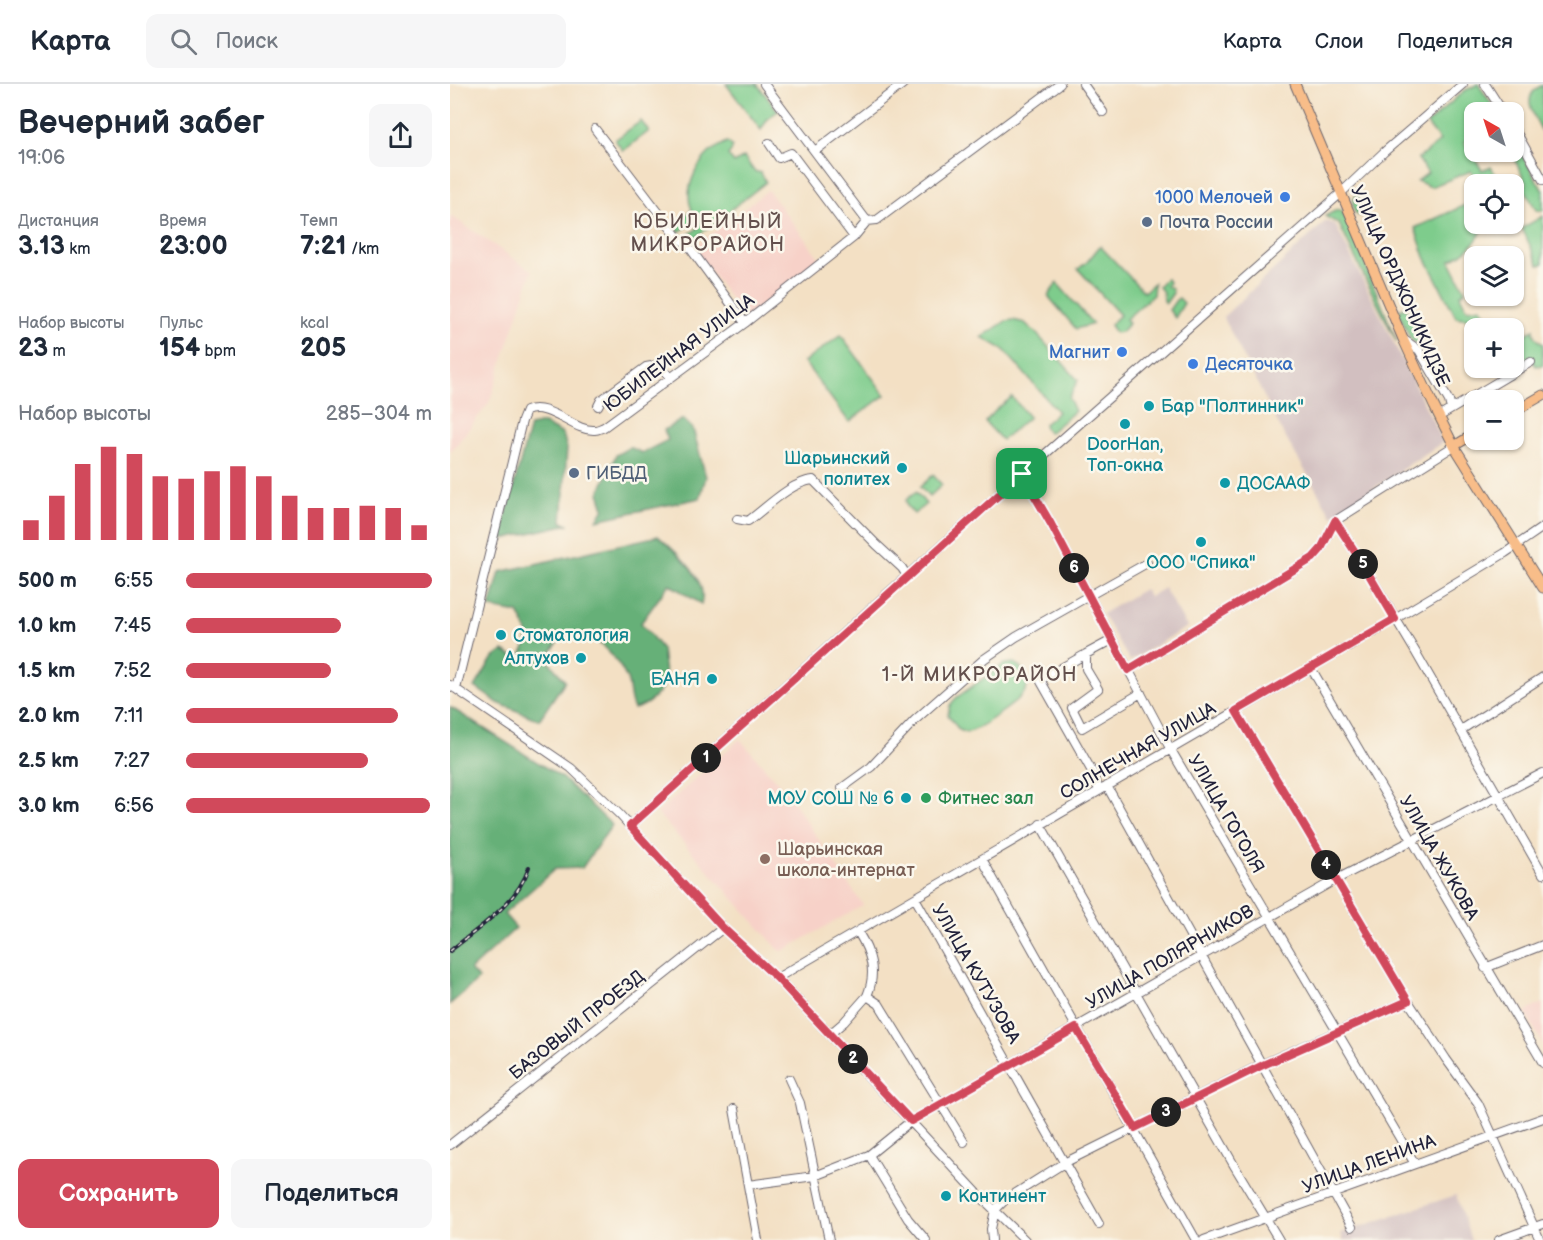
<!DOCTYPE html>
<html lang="ru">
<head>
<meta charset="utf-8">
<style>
  :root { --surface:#fff; --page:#f6f6f7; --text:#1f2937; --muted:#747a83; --line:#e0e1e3; --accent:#d1495b }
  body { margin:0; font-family:"Balsamiq Sans",sans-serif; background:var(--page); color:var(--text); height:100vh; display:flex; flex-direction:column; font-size:22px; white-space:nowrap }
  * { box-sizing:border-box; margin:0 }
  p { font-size:20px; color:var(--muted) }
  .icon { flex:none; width:33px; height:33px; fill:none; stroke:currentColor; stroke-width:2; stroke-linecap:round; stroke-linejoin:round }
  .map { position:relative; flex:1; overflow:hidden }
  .details { display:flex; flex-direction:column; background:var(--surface); width:450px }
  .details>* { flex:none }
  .needle { width:39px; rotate:321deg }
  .controls { position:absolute; left:1014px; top:18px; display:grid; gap:12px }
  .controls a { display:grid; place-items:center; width:60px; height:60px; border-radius:12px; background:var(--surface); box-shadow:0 2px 4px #0004; font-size:30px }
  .pin { position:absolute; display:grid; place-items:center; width:51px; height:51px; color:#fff; margin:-26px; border-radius:12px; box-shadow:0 3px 9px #0006 }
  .km { position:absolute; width:30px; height:30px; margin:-15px; border-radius:50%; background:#222; color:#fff; font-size:16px; line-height:30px; text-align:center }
  .round { display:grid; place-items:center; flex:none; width:63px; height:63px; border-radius:12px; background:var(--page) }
  .summary { display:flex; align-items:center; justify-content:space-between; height:102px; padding:0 18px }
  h1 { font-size:33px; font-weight:700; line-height:45px }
  .figures { display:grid; grid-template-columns:repeat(3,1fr); gap:9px; height:102px; padding:6px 18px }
  .figures div { display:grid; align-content:center }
  .figures b { font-size:26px; font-weight:700 }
  .figures small { font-size:16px; font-weight:400 }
  .figures p { font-size:16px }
  .chart { height:168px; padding:12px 18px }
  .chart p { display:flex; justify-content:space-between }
  .chart svg { width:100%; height:108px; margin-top:6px; stroke:var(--accent); stroke-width:6 }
  .cta { display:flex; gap:12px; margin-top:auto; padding:12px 18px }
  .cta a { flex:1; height:69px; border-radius:12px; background:var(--accent); color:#fff; font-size:24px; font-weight:700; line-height:69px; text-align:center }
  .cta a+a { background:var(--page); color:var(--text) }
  ul { padding:0 18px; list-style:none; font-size:20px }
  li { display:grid; grid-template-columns:96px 72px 1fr; align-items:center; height:45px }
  li i { height:15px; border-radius:8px; background:var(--accent) }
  header { display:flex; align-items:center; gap:36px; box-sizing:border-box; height:84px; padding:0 30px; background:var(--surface); border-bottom:2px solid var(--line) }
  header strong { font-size:28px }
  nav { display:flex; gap:33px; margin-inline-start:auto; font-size:21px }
  .search { width:420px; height:54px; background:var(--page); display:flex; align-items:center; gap:15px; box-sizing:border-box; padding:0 21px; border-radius:12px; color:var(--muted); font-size:22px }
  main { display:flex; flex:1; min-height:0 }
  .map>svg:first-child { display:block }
  .built { fill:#f7d1c8 }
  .industrial { fill:#d2bfc0 }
  .green { fill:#7ecc8c; stroke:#507764; stroke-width:1.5 }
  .forest { fill:#66b078; stroke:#44695a; stroke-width:1.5 }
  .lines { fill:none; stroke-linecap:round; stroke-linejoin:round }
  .minor-casing { stroke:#6b646b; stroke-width:10 }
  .major-casing { stroke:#6b646b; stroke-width:11 }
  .minor { stroke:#fff; stroke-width:8 }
  .major { stroke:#f8bd89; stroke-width:9 }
  .rail-casing { stroke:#22223b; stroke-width:4 }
  .rail { stroke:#fbf7ec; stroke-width:1.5; stroke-dasharray:4.5; stroke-linecap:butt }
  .route-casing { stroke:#fff; stroke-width:12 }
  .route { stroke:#d1495b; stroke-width:8 }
  .shop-dot { fill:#3f7fe0; stroke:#fbf7ec; stroke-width:2 }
  .service-dot { fill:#5c6f8a; stroke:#fbf7ec; stroke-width:2 }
  .culture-dot { fill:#0f9aa8; stroke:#fbf7ec; stroke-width:2 }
  .leisure-dot { fill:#2e9e5b; stroke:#fbf7ec; stroke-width:2 }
  .education-dot { fill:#8d6e63; stroke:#fbf7ec; stroke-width:2 }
  .labels { text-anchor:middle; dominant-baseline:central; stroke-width:5; stroke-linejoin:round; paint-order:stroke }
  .shop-label { font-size:18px; fill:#366cbe; stroke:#fbf7ec; text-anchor:end }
  .service-label { font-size:18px; fill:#4e5e75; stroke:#fbf7ec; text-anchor:start }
  .street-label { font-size:18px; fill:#22223b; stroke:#fbf7ec }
  .culture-label { font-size:18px; fill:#0d838f; stroke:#fbf7ec; text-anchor:start }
  .leisure-label { font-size:18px; fill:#27864d; stroke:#fbf7ec; text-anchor:start }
  .education-label { font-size:18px; fill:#785e54; stroke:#fbf7ec; text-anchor:start }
  .neighbourhood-label { font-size:20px; letter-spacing:1.5px; fill:#63504d; stroke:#fbf7ec }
</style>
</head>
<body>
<header>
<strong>Карта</strong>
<div class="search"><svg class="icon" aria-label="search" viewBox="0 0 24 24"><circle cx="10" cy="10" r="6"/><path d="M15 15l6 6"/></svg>Поиск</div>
<nav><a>Карта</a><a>Слои</a><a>Поделиться</a></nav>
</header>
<main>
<section class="details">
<div class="summary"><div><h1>Вечерний забег</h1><p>19:06</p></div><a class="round"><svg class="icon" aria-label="share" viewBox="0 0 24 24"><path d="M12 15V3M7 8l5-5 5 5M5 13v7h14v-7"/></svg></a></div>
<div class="figures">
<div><p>Дистанция</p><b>3.13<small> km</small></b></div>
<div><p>Время</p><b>23:00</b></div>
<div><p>Темп</p><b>7:21<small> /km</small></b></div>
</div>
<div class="figures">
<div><p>Набор высоты</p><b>23<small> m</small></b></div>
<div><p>Пульс</p><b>154<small> bpm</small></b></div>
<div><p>kcal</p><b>205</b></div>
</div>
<div class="chart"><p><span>Набор высоты</span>285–304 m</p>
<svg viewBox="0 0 160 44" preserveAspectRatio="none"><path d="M5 44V36M15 44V26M25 44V13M35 44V6M45 44V9M55 44V18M65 44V19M75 44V16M85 44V14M95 44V18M105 44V26M115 44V31M125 44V31M135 44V30M145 44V31M155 44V38"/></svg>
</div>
<ul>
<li><b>500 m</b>6:55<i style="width:100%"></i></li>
<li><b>1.0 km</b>7:45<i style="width:63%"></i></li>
<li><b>1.5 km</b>7:52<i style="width:59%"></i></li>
<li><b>2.0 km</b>7:11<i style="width:86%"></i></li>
<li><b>2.5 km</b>7:27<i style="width:74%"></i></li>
<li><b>3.0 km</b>6:56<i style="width:99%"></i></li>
</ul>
<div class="cta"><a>Сохранить</a><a>Поделиться</a></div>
</section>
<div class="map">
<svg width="1093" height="1156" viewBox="0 0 1093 1156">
  <rect width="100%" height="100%" fill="#fbf7ec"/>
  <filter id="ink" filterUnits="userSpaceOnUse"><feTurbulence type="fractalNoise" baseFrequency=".0167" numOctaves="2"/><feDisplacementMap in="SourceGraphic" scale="12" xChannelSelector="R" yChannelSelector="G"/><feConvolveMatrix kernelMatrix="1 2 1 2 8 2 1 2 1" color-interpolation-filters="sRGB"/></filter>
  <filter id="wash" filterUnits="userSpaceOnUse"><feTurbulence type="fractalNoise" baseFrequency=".008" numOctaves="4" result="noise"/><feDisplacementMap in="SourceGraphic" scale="24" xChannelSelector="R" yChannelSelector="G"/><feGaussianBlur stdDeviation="1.35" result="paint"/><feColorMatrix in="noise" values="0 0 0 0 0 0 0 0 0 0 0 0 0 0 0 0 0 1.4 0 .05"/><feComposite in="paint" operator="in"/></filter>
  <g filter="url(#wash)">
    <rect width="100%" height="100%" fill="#f3e0c4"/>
    <path class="built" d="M318,106l52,69 -73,58 -6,-4 -48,-65z
      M0,133l4,1 78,53 -43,132 -39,50z
      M290,655l47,54 76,112 -82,47 -124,-139z
      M1093,919v42l-18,-33z"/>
    <path class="industrial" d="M876,137l9,3 108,218 -111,74 -48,-81 -61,-118z
      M714,504l23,39 -57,34 -28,-47 42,-25 5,8z
      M1006,1111l15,45h-128l-2,-7z"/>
    <path class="green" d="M276,0h31l21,27 -10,7 -7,12z
      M1028,0l19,28h-23v25l-10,5 18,28 9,-3 9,17h-22l-7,-13 -40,16 -14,-6 11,-8 -10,-14 22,-18 -13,-17 37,-33z
      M1093,1v48c-9,-17 -24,-38 0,-48z
      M191,37l8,10 -26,20 -8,-11z
      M1064,57l29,50v20l-7,-1 -12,-22 2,-5 -15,-31h3z
      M277,58l5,4v4l-4,5 6,8 10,-6 10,14 7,2 5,9 -75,59 -4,-5 11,-8 -4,-6 -15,10 -4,-6 2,-5 15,-11c-9,-19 4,-45 18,-58 5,-4 12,-7 17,-10z
      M907,109l9,23 -8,-1c-7,-5 -6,-16 -1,-22z
      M1024,117v23h11c-6,18 -19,28 -35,37l15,30 -5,4 7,14 14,-2 7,12 -2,9 -13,-4 -4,-5 -13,-2 -31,-60 -10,-29z
      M887,126l6,2 3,6 51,124 -22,-43 -36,-75 -14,-8z
      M1093,132v48l-4,1 -17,-37z
      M650,162l44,46 10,-9 -1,12 -27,24 3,4 -8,9 -6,1 -5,-8 10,-10 -42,-46 9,-7z
      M716,194l3,4 -2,4 5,3 1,4 -7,10 -2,-2 -1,-9 -4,-5z
      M607,199l36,41 -17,5 -28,-33z
      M729,214l5,5 -9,15 -6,-8 7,-10z
      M955,223l14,25 -2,1 4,11 -2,3 -9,-9 -12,-27z
      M563,236l12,3 11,10 42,47 -9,18 6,13 -26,22 -4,-4 -1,-5 14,-12 -54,-62 -22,-13 24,-16z
      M1084,245c0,10 4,10 9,15v21l-7,1 -7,-9 -15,10v-25z
      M391,251l44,60 -36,27 -45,-60z
      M562,313l17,20 -27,23 -17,-18 12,-13z
      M483,391l9,10 -13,12 -9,-10z
      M466,408l10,12 -12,10 -7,-8 -1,-6z
      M565,579c27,20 6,35 -13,49 -12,8 -22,17 -36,21l-7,-3 -11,-15 2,-10 6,-7 48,-34z"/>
    <path class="forest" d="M233,335l10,10 13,48 -6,21 -103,22 7,-12 -5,-15 17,-38 14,-8 12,6 26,-13 -4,-10z
      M92,339l21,11 4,14 -5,74 7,2 -70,16 31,-114z
      M208,452c16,14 52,44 43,68l-32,-20 -28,39 21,26 4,33c-9,13 -16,23 -32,27 -6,-10 -3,-23 -8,-32 -8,-17 -35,-51 -57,-43 -10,4 -17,16 -22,25l18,22 -26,39 -41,-17 -23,-16 17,-28 11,-8 11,6h6c11,-18 9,-26 -2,-44l-28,-5 10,-36z
      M0,623l111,70 51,48 -30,43 -27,1 -51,45 12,14 -46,42 9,9 -29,25z"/>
  </g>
  <g filter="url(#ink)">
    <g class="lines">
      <defs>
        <path id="minor" d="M314,0l103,137
          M633,0l20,28
          M1035,0l18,28
          M1064,44l29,52
          M145,45l83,109 9,6 58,79
          M319,59l10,15 12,-5 63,84
          M365,67l88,-67
          M417,137l10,-1 183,-136
          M953,255l16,11 30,51 2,8
          M148,322l3,-6 45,-33 11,-2 14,12
          M990,332l91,-54
          M572,390l29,50 120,226 244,414
          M287,435l11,2c18,-13 43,-39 65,-41l63,64 26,24 5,8
          M885,437l26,40 54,90 128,223
          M662,556l-26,14v15l12,20 -26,19 10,20 59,-35
          M861,584l232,395
          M678,586l185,-112 8,-9 14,-28 119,-75
          M589,594l55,97 5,16
          M590,596l46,-26
          M0,601l121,83 49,47 103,113 54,50 203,218 45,44
          M6,605l66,-268 4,-10c23,-10 48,21 69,19 3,0 6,-2 9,-3l141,-104 109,-86 13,-16
          M786,627l172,290 38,58 32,44 62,137
          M1011,646l82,-53
          M657,702l245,441
          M392,704l29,-21 44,-47 69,-61 32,-22 131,-74
          M590,740l195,343 44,73
          M180,742l277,-250 434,-383 43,-41 79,-68
          M532,775c71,127 143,253 214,381
          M465,814l184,326
          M408,848c13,21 19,40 9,64l12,8 3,5 82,133
          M1035,884l58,-23
          M327,894l618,-359 110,-66 38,-26
          M380,950l14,-12 23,-26
          M339,995l11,24 29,137
          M284,1025l24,131
          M0,1061l273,-217
          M419,1071l39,64 18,21
          M298,1101l67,-9 54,-21 42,-34 424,-241 208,-107
          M542,1156l-1,-11 4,-19 10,-10 59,-37 199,-99 145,-63
          M754,1156l339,-122
          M1049,1156l44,-16"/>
        <path id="major" d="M845,0l108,255 31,67 20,40 89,142
          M1064,328l29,-17
          M1004,362l20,-12"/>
      </defs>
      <use href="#minor" class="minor-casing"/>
      <use href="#major" class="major-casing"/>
      <use href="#minor" class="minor"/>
      <use href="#major" class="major"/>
      <defs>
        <path id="rail" d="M0,867c28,-23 68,-48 79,-84"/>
      </defs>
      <use href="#rail" class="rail-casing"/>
      <use href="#rail" class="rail"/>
    </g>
  </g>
  <g class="lines" filter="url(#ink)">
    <defs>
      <path id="route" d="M572,390l29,50 77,146 185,-112 8,-9 14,-28 26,40 34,58 -159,92 172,290 -145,64 -128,63 -59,-100 -165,93 -134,-143 -54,-50 -93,-102z"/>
    </defs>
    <use href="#route" class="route-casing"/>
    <use href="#route" class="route"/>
  </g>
  <g class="shop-dot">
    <circle cx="835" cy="113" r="6"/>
    <circle cx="672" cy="268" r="6"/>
    <circle cx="743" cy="280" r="6"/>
  </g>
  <g class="service-dot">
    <circle cx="697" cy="138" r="6"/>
    <circle cx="124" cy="389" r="6"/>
  </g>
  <g class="culture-dot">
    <circle cx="699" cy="322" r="6"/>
    <circle cx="675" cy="340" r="6"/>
    <circle cx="452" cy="384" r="6"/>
    <circle cx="775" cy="399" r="6"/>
    <circle cx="751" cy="458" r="6"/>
    <circle cx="51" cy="551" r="6"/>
    <circle cx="131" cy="574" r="6"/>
    <circle cx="262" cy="595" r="6"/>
    <circle cx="456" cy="714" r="6"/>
    <circle cx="496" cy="1112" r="6"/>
  </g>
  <circle class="leisure-dot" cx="476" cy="714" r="6"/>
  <circle class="education-dot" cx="315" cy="775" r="6"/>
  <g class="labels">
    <g class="shop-label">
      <text x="823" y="113">1000 Мелочей</text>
      <text x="660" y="268">Магнит</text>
      <text x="755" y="280" text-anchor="start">Десяточка</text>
    </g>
    <g class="service-label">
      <text x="709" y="138">Почта России</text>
      <text x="136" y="389">ГИБДД</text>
    </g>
    <g class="street-label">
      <text transform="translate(950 202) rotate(66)">УЛИЦА ОРДЖОНИКИДЗЕ</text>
      <text transform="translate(229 269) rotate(-37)">ЮБИЛЕЙНАЯ УЛИЦА</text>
      <text transform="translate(688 667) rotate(-30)">СОЛНЕЧНАЯ УЛИЦА</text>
      <text transform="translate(776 730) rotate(60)">УЛИЦА ГОГОЛЯ</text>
      <text transform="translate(989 774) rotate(60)">УЛИЦА ЖУКОВА</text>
      <text transform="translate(720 873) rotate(-30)">УЛИЦА ПОЛЯРНИКОВ</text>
      <text transform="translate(526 890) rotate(60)">УЛИЦА КУТУЗОВА</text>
      <text transform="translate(127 941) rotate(-38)">БАЗОВЫЙ ПРОЕЗД</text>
      <text transform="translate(919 1080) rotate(-20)">УЛИЦА ЛЕНИНА</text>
    </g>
    <g class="culture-label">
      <text x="711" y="322">Бар "Полтинник"</text>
      <text x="675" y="360" text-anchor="middle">DoorHan,<tspan x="675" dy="21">Топ-окна</tspan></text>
      <text x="440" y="374" text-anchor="end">Шарьинский<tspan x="440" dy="21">политех</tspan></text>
      <text x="787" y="399">ДОСААФ</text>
      <text x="751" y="478" text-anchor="middle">ООО "Спика"</text>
      <text x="63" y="551">Стоматология</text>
      <text x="119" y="574" text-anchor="end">Алтухов</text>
      <text x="250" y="595" text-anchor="end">БАНЯ</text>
      <text x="444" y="714" text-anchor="end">МОУ СОШ № 6</text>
      <text x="508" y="1112">Континент</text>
    </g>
    <g class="leisure-label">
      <text x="488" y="714">Фитнес зал</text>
    </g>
    <g class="education-label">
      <text x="327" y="765">Шарьинская<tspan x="327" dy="21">школа-интернат</tspan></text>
    </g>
    <g class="neighbourhood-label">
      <text x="258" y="138">ЮБИЛЕЙНЫЙ<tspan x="258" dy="23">МИКРОРАЙОН</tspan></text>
      <text x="530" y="591">1-Й МИКРОРАЙОН</text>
    </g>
  </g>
</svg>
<div class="controls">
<a><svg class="needle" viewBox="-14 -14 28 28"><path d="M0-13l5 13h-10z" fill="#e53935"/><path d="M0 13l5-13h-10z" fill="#747a83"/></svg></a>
<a><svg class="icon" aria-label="locate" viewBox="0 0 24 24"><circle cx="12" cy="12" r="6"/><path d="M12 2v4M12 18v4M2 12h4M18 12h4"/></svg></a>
<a><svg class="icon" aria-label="layers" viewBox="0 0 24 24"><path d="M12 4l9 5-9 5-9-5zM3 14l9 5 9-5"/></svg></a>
<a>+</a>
<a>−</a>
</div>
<div class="pin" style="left:572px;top:390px;background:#1e9e55"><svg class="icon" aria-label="arrive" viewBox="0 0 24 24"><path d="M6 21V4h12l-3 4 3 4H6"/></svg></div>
<b class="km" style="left:256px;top:674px">1</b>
<b class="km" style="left:403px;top:975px">2</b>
<b class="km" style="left:716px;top:1028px">3</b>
<b class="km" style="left:876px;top:781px">4</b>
<b class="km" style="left:913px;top:480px">5</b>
<b class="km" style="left:624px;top:484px">6</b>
</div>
</main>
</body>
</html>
